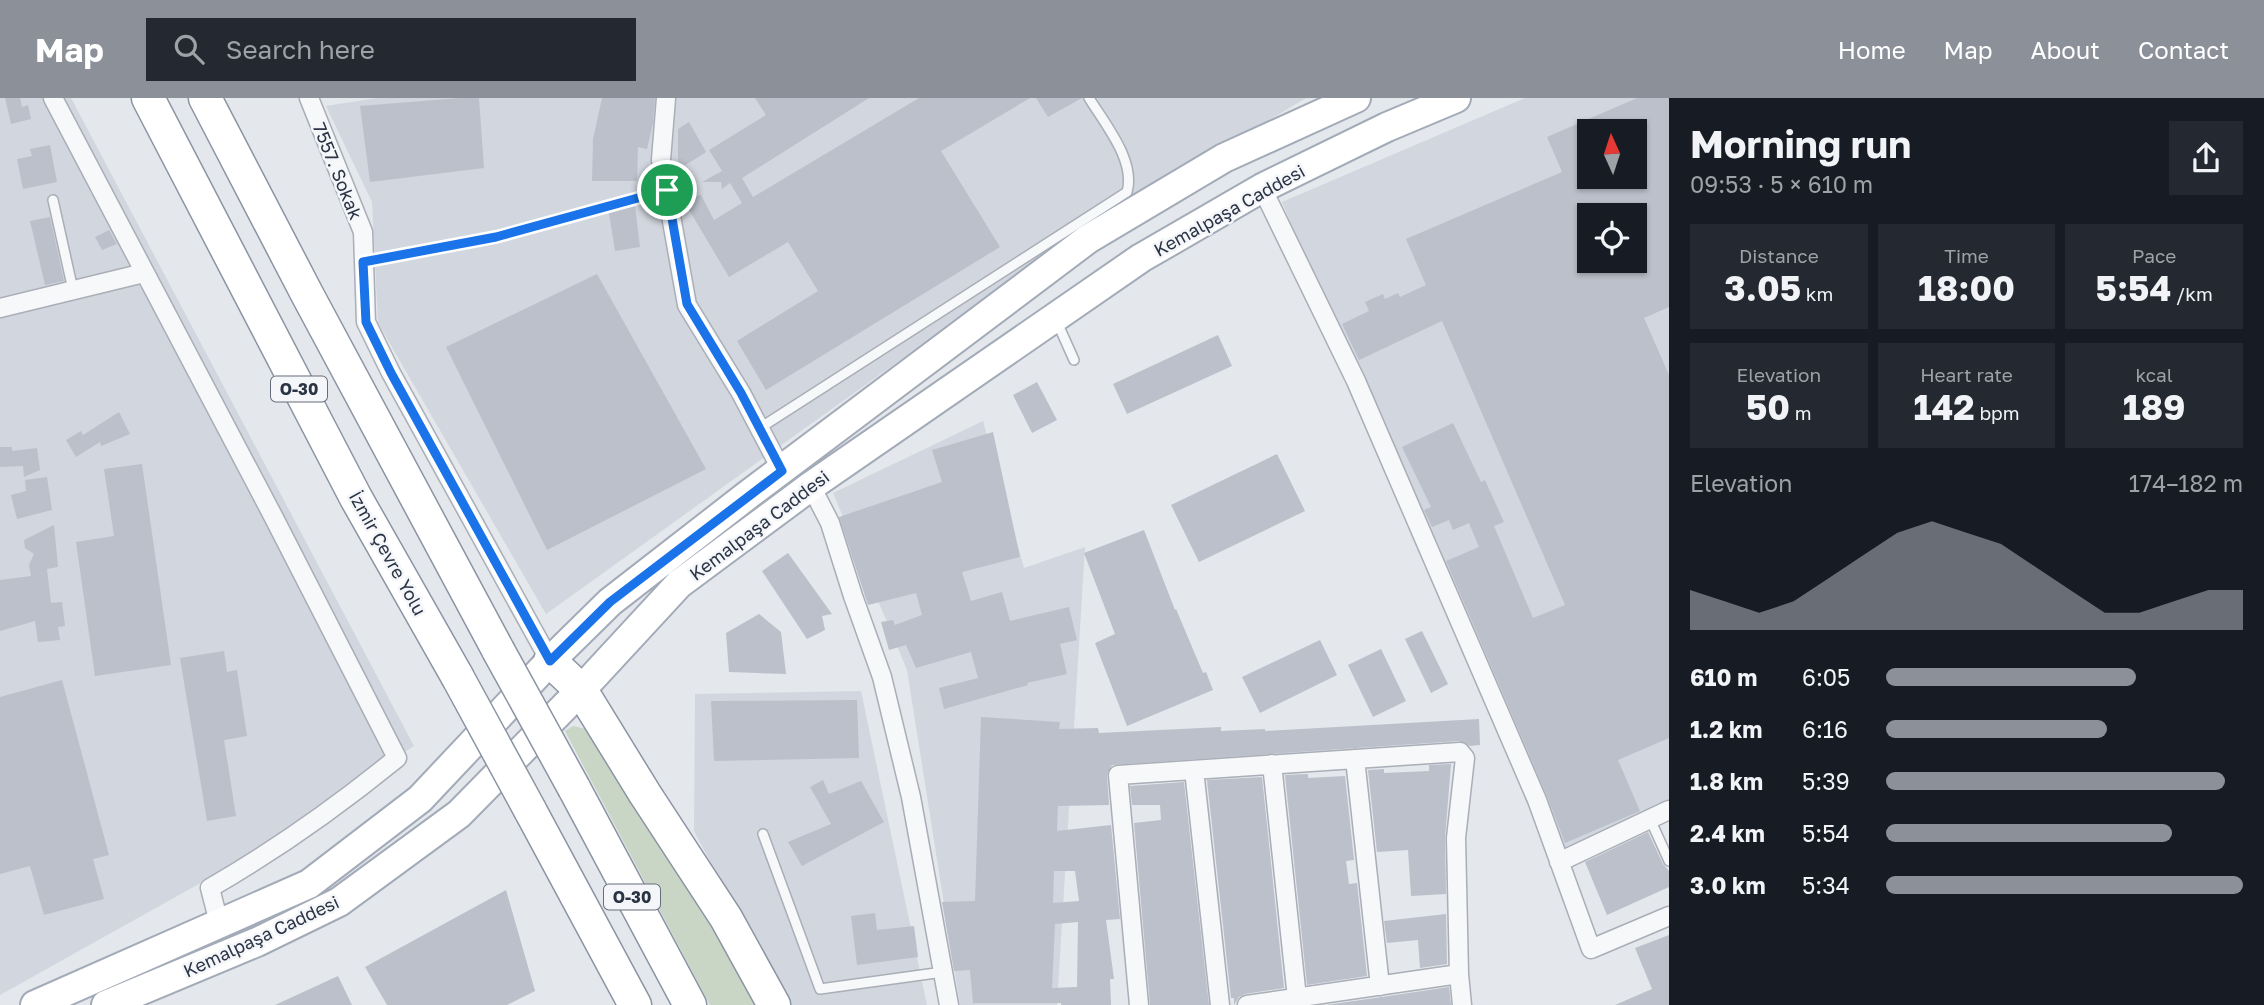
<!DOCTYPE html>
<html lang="en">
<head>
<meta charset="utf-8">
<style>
  :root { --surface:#171b24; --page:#242831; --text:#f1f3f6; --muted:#9ea1a6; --accent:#8c9099 }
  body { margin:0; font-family:"Golos Text",sans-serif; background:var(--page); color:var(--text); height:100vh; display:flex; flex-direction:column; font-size:26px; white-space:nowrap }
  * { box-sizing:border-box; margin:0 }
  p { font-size:23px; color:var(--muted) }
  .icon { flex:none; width:38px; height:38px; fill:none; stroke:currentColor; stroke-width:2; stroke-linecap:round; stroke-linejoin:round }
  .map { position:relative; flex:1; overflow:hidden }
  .details { display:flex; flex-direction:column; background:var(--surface); width:595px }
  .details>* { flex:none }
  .needle { width:46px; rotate:357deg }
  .fabs { position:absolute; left:1577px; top:21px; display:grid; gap:14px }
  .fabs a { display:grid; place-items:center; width:70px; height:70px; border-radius:0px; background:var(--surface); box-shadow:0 2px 5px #0004; font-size:35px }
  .pin { position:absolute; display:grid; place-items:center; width:60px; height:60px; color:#fff; margin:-30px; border:4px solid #fff; border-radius:50%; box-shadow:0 2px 7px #0007 }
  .round { display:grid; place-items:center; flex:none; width:74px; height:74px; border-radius:0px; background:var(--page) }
  .headline { display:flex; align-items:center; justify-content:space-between; height:119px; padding:0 21px }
  h1 { font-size:38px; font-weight:700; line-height:52px }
  .stats { display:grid; grid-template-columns:repeat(3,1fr); gap:10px; height:119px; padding:7px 21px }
  .stats div { display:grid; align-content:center; border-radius:0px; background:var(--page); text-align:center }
  .stats b { font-size:35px; font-weight:700 }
  .stats small { font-size:19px; font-weight:400 }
  .stats p { font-size:19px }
  .chart { height:196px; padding:14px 21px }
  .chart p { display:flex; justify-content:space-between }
  .chart svg { width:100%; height:126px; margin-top:7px; fill:var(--accent); opacity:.7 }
  ul { padding:0 21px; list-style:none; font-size:23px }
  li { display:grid; grid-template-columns:112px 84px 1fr; align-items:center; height:52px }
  li i { height:18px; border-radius:9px; background:var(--accent) }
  header { display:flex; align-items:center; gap:42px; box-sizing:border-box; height:98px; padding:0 35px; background:var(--accent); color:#fff }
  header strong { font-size:33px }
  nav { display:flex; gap:38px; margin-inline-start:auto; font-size:24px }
  .search { width:490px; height:63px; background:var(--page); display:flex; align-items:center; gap:18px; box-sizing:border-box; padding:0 24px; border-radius:0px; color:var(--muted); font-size:26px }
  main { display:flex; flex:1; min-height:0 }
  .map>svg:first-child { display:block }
  .built { fill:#d2d6de; fill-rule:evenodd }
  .green { fill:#c9d6c5 }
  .building { fill:#bbc0ca; fill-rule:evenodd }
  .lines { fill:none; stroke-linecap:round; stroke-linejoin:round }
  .lane-casing { stroke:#a9aeb7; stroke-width:12 }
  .street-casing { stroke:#a9aeb7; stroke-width:21 }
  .primary-casing { stroke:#a3abb8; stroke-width:32 }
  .highway-casing { stroke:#8b94a3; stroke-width:35 }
  .lane { stroke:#f7f8fa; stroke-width:9 }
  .street { stroke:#f7f8fa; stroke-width:18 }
  .primary { stroke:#fff; stroke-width:28 }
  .highway { stroke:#fff; stroke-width:32 }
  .highway-bridge-casing { stroke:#8b94a3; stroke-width:35; stroke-linecap:butt }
  .highway-bridge { stroke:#fff; stroke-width:32 }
  .route-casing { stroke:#fff; stroke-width:14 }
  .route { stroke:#1a73e8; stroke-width:9 }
  .labels { text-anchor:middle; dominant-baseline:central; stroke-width:5; stroke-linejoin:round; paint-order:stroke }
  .shield { fill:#f4f6f9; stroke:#676e7b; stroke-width:2 }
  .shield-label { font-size:16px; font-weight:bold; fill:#2b3445 }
  .street-label { font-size:18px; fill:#2b3445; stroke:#f4f6f9 }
</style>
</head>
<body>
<header>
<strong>Map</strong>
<div class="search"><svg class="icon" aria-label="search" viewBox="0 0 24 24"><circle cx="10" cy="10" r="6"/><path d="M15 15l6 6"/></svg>Search here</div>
<nav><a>Home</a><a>Map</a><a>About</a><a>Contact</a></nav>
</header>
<main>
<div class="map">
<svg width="1669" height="907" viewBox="0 0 1669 907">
  <rect width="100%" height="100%" fill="#e4e7ec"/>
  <path class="built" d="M0,0h71l343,648 -183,120 -231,129z
    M378,0h928l-247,148 -513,368 -168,-291 -6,-121 -46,-96z
    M1525,0h144v707l-117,56 -270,-659zM1589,33h45v46h-45zM1589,117h45v46h-45z
    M983,323l41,147 61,-21 -28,458h-97l-53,-335 -74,-177z
    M861,593l66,314h-141l-92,-174 1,-137z"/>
  <path class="green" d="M573,628l13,3 143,225 28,51h-47l-145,-274z"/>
  <path class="building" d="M5,0h15l2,9 6,-2 3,14 -20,5z
    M460,0h19l5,70 -114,14 -10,-76z
    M602,0h53l-2,25 -6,26 -9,-2 -1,34h-45l1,-42z
    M755,0h114l-127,80 11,19 166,-99h111l-89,53 59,96 -234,143 -29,-49 81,-50 -30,-49 -59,35 -47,-79 19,-3 13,25 28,-17 -12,-20 -8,6 -1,-7h-19l20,-11 -13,-21 57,-35z
    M1036,0h46l-34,19z
    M1637,0h32v209l-25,11 25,57v363l-51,22 22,51 -75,32 -18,-47 -101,-235 33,-14 -10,-24 -16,7 -4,-10 -17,7 -8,-17 7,-3 -29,-60 51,-24 28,59 4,-2 19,42 -10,4 39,92 32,-13 -123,-284 -83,39 -17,-36 27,-13 -4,-9 18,-8 2,5 13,-6 2,4 26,-12 -20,-46 156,-67 -15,-35zM1589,33h45v46h-45zM1589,117h45v46h-45z
    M689,24l17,30 -28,18v-41z
    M50,47l7,37 -34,7 -6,-30 15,-3 -2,-7z
    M635,108l5,41 -25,4 -6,-38z
    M50,119l14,64 -19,4 -15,-64z
    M109,132l8,14 -15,6 -7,-13z
    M597,176l109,195 -159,81 -101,-203z
    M1218,237l14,31 -105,48 -14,-30z
    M1037,284l20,38 -25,13 -19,-38z
    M119,314l11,22 -29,12 -1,-4 -24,15 -10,-17 15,-9 2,4z
    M993,334l27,125 -58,15 9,29 31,-9 8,29 59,-14 8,33 -17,4 7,30 -40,9 1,2 -84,24 -5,-21 39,-10 -7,-26 -55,16 -10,-23 -17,5 -8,-28 12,-2 2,5 27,-10 -6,-22 -48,12 -29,-88 103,-35 -10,-32z
    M0,349h12v4l25,-3 3,22 -16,7 -1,-11 -23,1z
    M1277,356l28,57 -106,51 -28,-57z
    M142,366l29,201 -76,11 -19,-134 38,-6 -10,-67z
    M47,379l5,33 -35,9 -6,-24 15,-4 -1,-11z
    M54,427l4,42 -11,2 4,34 11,-1 3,24 -7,1 2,13 -22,2 -3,-21 -35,10v-51l31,-4 -2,-11 5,-11 -9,-6 -1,-8z
    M1144,432l31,80 1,-1 27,64 3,-1 7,18 -86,36 -32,-83 20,-9 -31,-81z
    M788,455l44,61 -10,2 3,14 -18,9 -45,-68z
    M759,516l22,18 5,42 -57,-2 -3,-39z
    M1422,533l26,53 -17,9 -26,-54z
    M1320,542l17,35 -77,38 -18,-36z
    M1381,551l25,52 -33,16 -25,-52z
    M224,553l3,21 10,-2 10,66 -23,4 12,76 -29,5 -27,-163z
    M62,582l47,175 -16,4 11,40 -60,16 -14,-49 -30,8v-177z
    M857,602l2,58 -145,3 -3,-60z
    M981,619l79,5 -1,7 39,-1 1,5 122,-6v4l44,-2v2l214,-12 1,26 -10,1 -11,-5 -347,24 -5,10 2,30 -51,1 -1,25 54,-6 9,94 -14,1 8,59h-4l1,26h-50v-2h-88l-3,-33 -16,1 -12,-69 33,-1zM1054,773h21l4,30 -26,2zM1078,824l-1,65 -25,1 3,-64z
    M1451,666l-6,74 1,56 -35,2 -3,-46 -31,2 -9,-82 16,-1v4l45,-2v-6z
    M1308,676v4l37,-2 9,84 -8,1 3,23 8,-1 10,93 -60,9 -22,-210z
    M1262,679l22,211 -39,6 -6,3 -5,8v-7h-3l-24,-218z
    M823,682l6,14 32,-13 23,41 -82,44 -14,-24 43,-18 -21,-37z
    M1184,684l25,223h-59l-16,-182 27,-3 -1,-15h-28l-2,-19z
    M1648,734l15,32 6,7v16l-62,28 -22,-53z
    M506,792l29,101 -28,14h-120l-22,-38z
    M875,815l2,17 37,-4 4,31 -61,8 -6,-49z
    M1446,816l1,50 -27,4 -2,-28 -31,3 -3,-22z
    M1669,837v70h-54l37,-16 -17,-41z
    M338,878l14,29h-77z
    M1449,889l2,18h-125l56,-8z"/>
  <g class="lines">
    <defs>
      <path id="lane" d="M53,102l20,90
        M364,164l132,-24 171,-48
        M1057,224l17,38
        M760,330l367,-236c9,-31 -22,-68 -38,-94
        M1650,721l19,42
        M763,736l57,155 123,-17"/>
      <path id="street" d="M53,0l220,418 124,242c-59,48 -121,92 -187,130l9,35
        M309,0l54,134 3,90 25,51 159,288
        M666,0l-5,62 26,145 54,88 41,78
        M1262,90l94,193 181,419 54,149 78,-33
        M0,210l144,-35
        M811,388l19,37 23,73 29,81 29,120 38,208
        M1355,661l25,227
        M1272,666l25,234
        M1194,672l26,235
        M1559,764l110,-52
        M1139,907l-21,-230 342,-23 5,6 -9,80 3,136 3,31
        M1247,907l212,-31"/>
      <path id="primary" d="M35,907l274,-121 111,-85 130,-138 60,-59 139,-108 339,-255 136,-81 132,-60
        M106,907l151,-63 82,-40 120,-88 122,-124 98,-106 132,-98 330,-228 121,-70 125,-61 69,-29"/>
      <path id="highway" d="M148,0l208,400 101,178
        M205,0l102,196 191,356
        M550,563l31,29 64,104 81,124 48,87
        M574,690l116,217
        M530,712l105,195"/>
    </defs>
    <use href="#lane" class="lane-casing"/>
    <use href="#street" class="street-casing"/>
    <use href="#primary" class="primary-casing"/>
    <use href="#highway" class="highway-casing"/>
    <use href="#lane" class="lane"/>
    <use href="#street" class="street"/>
    <use href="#primary" class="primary"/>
    <use href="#highway" class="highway"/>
    <defs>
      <path id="highway-bridge" d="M498,552l76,138
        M457,578l73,134"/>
    </defs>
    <use href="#highway-bridge" class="highway-bridge-casing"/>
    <use href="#highway-bridge" class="highway-bridge"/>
  </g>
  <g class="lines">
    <defs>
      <path id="route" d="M667,92l20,114 54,89 41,78 -172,131 -60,59 -159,-288 -25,-51 -3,-60 133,-25z"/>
    </defs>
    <use href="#route" class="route-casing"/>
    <use href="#route" class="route"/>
  </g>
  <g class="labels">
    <g class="shield">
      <rect x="271" y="278.5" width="56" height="25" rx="5"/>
      <rect x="604" y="786.5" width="56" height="25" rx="5"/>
    </g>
    <g class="shield-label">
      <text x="299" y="291">O-30</text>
      <text x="632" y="799">O-30</text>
    </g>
    <g class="street-label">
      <text transform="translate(338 73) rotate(68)">7557. Sokak</text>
      <text transform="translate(1229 112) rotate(-29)">Kemalpaşa Caddesi</text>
      <text transform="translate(759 427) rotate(-37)">Kemalpaşa Caddesi</text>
      <text transform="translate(388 455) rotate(61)">İzmir Çevre Yolu</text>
      <text transform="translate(261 838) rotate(-25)">Kemalpaşa Caddesi</text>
    </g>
  </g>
</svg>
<div class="fabs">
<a><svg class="needle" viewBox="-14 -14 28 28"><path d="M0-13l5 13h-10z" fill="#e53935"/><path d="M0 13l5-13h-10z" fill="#9ea1a6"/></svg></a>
<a><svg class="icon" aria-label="locate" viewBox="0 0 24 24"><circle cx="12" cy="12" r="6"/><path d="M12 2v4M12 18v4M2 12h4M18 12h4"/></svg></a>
</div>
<div class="pin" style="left:667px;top:92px;background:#1e9e55"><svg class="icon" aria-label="arrive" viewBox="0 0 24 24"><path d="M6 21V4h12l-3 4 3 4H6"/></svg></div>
</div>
<section class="details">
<div class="headline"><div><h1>Morning run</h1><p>09:53 · 5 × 610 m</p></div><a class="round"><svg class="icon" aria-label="share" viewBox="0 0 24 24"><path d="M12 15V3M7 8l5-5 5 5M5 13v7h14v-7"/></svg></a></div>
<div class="stats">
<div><p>Distance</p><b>3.05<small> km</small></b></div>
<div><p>Time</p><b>18:00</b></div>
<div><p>Pace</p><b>5:54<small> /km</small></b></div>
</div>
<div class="stats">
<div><p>Elevation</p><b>50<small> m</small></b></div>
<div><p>Heart rate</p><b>142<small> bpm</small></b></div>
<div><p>kcal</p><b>189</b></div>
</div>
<div class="chart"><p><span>Elevation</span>174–182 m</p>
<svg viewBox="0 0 160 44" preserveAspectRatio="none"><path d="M0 44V30L10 34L20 38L30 34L40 26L50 18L60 10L70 6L80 10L90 14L100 22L110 30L120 38L130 38L140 34L150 30L160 30V44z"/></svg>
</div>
<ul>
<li><b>610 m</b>6:05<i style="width:70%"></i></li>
<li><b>1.2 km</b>6:16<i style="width:62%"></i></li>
<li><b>1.8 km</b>5:39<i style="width:95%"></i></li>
<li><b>2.4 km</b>5:54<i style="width:80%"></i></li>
<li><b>3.0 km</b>5:34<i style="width:100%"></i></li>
</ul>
</section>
</main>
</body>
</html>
